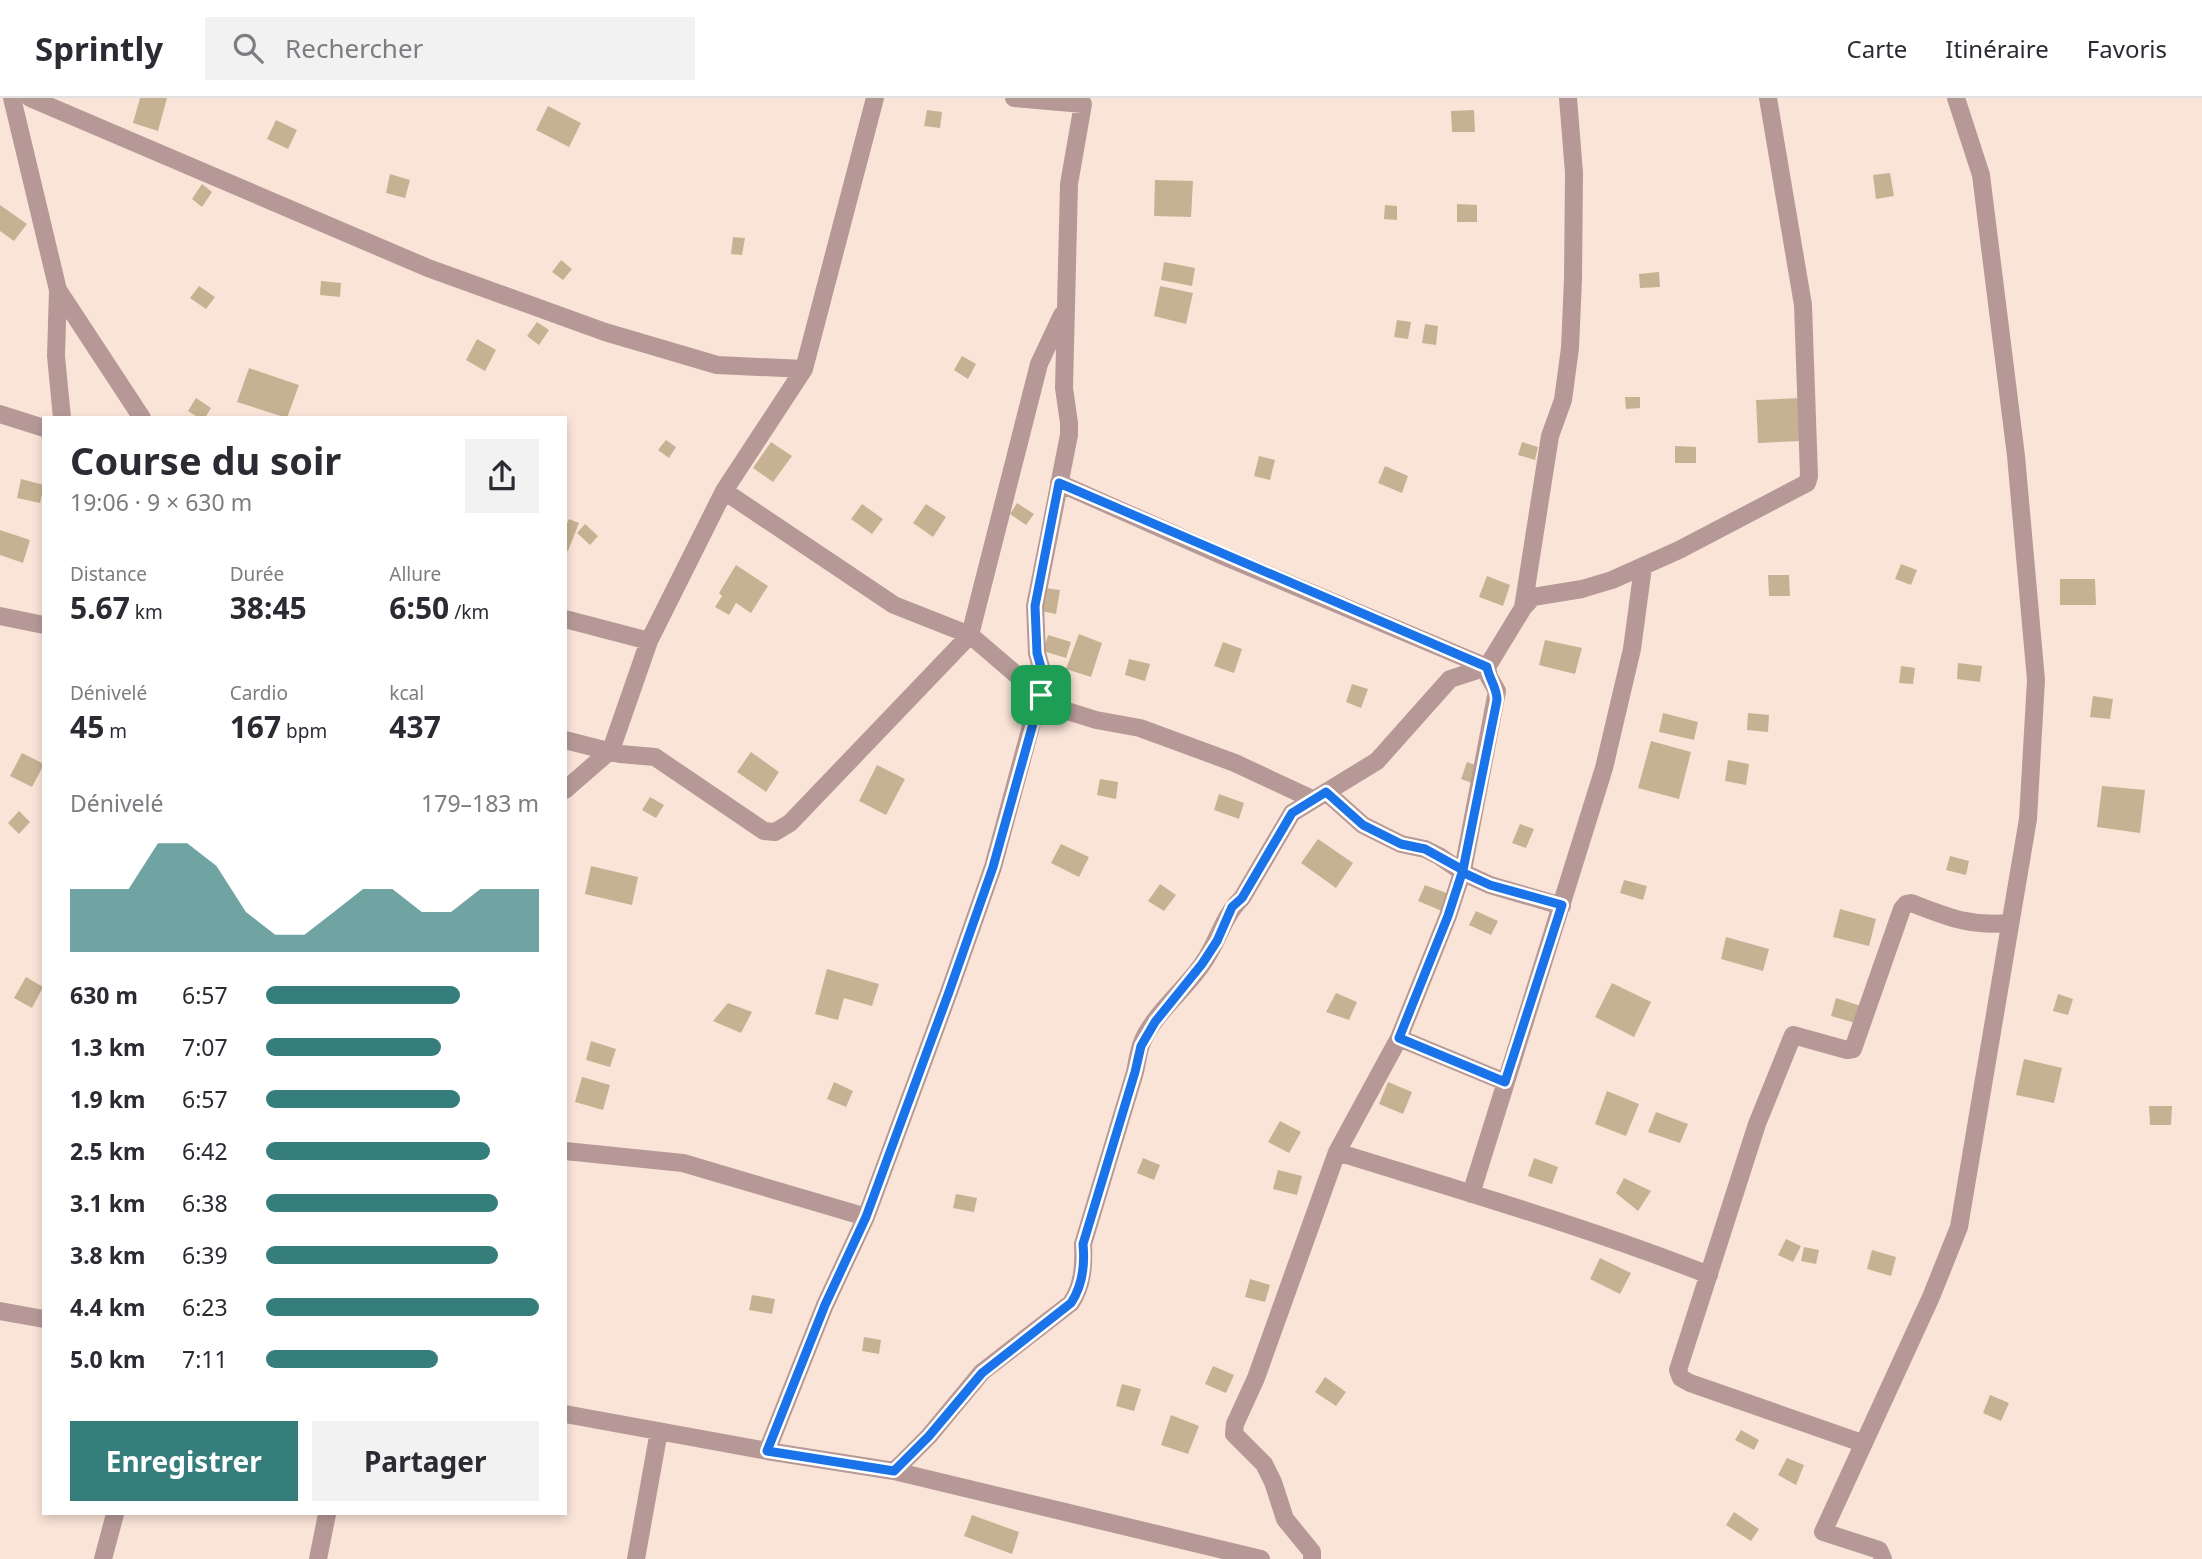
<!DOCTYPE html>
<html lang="fr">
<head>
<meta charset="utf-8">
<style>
  :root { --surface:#fff; --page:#f2f2f3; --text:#2b2b33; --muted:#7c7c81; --line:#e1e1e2; --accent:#357e7c }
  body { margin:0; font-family:"Noto Sans",sans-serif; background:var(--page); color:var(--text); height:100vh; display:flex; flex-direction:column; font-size:26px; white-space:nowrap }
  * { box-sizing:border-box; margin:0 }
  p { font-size:23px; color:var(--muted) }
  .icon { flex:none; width:38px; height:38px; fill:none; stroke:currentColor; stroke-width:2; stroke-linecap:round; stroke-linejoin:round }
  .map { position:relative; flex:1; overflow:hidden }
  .details { position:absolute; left:42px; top:318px; width:525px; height:1099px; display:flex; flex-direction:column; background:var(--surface); border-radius:0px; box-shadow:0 4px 10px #0003 }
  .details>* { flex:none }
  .pin { position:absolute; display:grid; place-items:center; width:60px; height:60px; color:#fff; margin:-30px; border-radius:14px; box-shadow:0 4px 10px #0006 }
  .round { display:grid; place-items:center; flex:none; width:74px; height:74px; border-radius:0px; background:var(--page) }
  .headline { display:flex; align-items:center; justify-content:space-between; height:119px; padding:0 28px }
  h1 { font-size:38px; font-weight:700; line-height:52px }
  .metrics { display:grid; grid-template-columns:repeat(3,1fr); gap:10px; height:119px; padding:7px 28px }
  .metrics div { display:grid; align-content:center }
  .metrics b { font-size:30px; font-weight:700 }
  .metrics small { font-size:19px; font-weight:400 }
  .metrics p { font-size:19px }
  .chart { height:196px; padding:14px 28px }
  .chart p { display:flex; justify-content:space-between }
  .chart svg { width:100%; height:126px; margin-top:7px; fill:var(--accent); opacity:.7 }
  .cta { display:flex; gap:14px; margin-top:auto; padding:14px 28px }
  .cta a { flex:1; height:80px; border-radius:0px; background:var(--accent); color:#fff; font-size:28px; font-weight:700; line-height:80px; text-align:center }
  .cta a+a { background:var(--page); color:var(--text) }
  ul { padding:0 28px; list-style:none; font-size:23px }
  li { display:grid; grid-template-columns:112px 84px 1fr; align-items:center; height:52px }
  li i { height:18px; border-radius:9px; background:var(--accent) }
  header { display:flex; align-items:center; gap:42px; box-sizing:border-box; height:98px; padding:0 35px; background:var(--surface); border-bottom:2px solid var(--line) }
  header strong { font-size:33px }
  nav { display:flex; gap:38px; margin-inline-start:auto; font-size:24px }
  .search { width:490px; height:63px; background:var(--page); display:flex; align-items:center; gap:18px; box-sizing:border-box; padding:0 24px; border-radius:0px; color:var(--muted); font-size:26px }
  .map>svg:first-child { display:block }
  .building { fill:#c6b292 }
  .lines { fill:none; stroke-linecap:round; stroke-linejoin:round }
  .street { stroke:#b69997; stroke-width:18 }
  .route-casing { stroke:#fff; stroke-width:14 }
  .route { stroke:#1a73e8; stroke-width:9 }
</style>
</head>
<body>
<header>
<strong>Sprintly</strong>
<div class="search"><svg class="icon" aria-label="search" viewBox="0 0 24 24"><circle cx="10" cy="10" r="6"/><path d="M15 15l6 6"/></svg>Rechercher</div>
<nav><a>Carte</a><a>Itinéraire</a><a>Favoris</a></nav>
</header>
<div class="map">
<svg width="2202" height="1461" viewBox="0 0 2202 1461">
  <rect width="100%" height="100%" fill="#fae4d8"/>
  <path class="building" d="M140,0h27l-9,33 -25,-8z
    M548,8l33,17 -12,24 -33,-17z
    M927,12l15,2 -2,16 -16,-2z
    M1474,12l1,22h-23l-1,-21z
    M276,22l21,10 -9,19 -21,-10z
    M1890,75l4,23 -18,3 -3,-24z
    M390,76l20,6 -5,18 -19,-5z
    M1155,82l38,1 -2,36 -37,-1z
    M202,86l10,8 -10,15 -10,-8z
    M1457,106l20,1v17h-20z
    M0,107l27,19 -13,17 -14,-10z
    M1385,107l12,1v14l-13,-1z
    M733,139l12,1 -3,17 -11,-1z
    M561,162l11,9 -9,11 -11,-8z
    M1164,164l31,6 -3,18 -31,-6z
    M1659,174l1,15 -20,1 -1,-14z
    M321,183l20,2 -1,14 -20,-2z
    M199,188l16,11 -9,12 -16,-11z
    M1160,188l33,7 -7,31 -32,-8z
    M1397,222l14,2 -3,17 -14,-2z
    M537,224l12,8 -10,15 -12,-9z
    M1425,226l13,2 -2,19 -14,-2z
    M477,241l19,11 -11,21 -19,-11z
    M962,258l14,8 -8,15 -14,-9z
    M249,270l50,17 -12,33 -50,-16z
    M1625,299h15v11l-14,1z
    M196,300l15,10 -6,10h-6l-11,-7z
    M1800,300l1,43 -43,2 -2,-43z
    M666,342l10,7 -7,11 -11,-8z
    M771,344l21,14 -19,26 -20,-14z
    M1522,344l16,5 -3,13 -17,-5z
    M1675,348l21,1v16h-21z
    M1259,358l16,4 -5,20 -16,-4z
    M1385,368l23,10 -6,17 -24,-10z
    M21,381l23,6 -4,18 -23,-5z
    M1017,405l17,11 -8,11 -16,-11z
    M862,406l21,15 -11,15 -21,-15z
    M926,406l20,13 -13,20 -20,-14z
    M569,421l10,4 -11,28 -3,-1v-23z
    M585,426l13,12 -8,9 -13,-12z
    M0,432l30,10 -7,23 -23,-8z
    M1901,466l16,6 -6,15 -16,-6z
    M736,467l32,21 -17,27 -15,-10 -7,12 -14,-8 7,-11 -3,-3z
    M1768,477h21l1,21h-21z
    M1487,478l23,9 -7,21 -24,-9z
    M2060,481h35l1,26h-36z
    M1045,490l15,2 -4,24 -15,-3z
    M1079,536l23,9 -11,34 -25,-8z
    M1048,537l23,7 -5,16 -23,-7z
    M1545,542l37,8 -7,26 -36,-9z
    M1223,544l19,7 -8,24 -20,-7z
    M1129,561l21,5 -5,17 -20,-6z
    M1958,565l24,3 -2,16 -23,-3z
    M1901,568l14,2 -2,16 -14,-1z
    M1352,586l16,5 -7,19 -15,-6z
    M2093,598l20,3 -3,20 -20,-2z
    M1663,615l35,9 -4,18 -35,-8z
    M1748,615l21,2 -1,17 -21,-2z
    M1651,643l40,11 -12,47 -41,-11z
    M751,654l28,20 -13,20 -29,-20z
    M22,655l22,11 -12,23 -22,-11z
    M1728,662l21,4 -3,21 -21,-4z
    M1467,664l14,5 -6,17 -14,-5z
    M877,667l28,14 -19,36 -27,-14z
    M1100,681l18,3 -2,17 -19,-4z
    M2102,688l43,4 -5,43 -43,-6z
    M1219,696l25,9 -5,16 -25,-9z
    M650,699l14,8 -8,13 -14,-8z
    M19,713l11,11 -11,12 -11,-11z
    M1520,726l14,5 -8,19 -14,-5z
    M1318,741l35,24 -17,25 -35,-25z
    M1061,746l28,13 -10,20 -28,-14z
    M1950,758l19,5 -3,14 -20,-5z
    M591,768l47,11 -6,28 -47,-11z
    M1624,782l23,6 -4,14 -23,-7z
    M1160,786l16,11 -12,16 -16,-10z
    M1425,787l24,9 -7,17 -24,-10z
    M1840,811l36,10 -7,27 -36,-9z
    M1476,813l22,10 -7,14 -22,-10z
    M1726,839l43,12 -6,22 -42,-12z
    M827,871l52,15 -7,22 -28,-8 -6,22 -23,-6z
    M26,879l17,10 -11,21 -18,-10z
    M1612,885l39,19 -17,35 -39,-20z
    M1336,895l21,9 -8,18 -23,-8z
    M2058,896l15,5 -5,16 -15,-4z
    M1836,900l28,9 -5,17 -28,-8z
    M728,905l24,9 -11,21 -28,-12z
    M591,943l25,8 -6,18 -24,-7z
    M2024,961l38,9 -8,35 -38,-8z
    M582,979l28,8 -7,25 -28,-8z
    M834,984l19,9 -7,16 -19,-8z
    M1388,984l24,10 -9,22 -24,-10z
    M1607,993l32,13 -13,32 -31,-12z
    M2149,1008h23l-1,19h-21z
    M1656,1014l32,12 -8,19 -32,-11z
    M1280,1023l21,11 -12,21 -21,-11z
    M1143,1060l17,7 -6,15 -17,-7z
    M1534,1060l24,9 -6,17 -24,-8z
    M1278,1072l24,6 -5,19 -24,-6z
    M1624,1080l27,13 -13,20 -22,-18z
    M956,1096l21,4 -3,14 -21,-4z
    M1786,1141l15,7 -8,16 -15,-7z
    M1804,1149l15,3 -3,14 -15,-3z
    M1872,1152l24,7 -5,19 -24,-7z
    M1600,1160l31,15 -11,21 -30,-15z
    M1250,1181l20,6 -5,17 -20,-5z
    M752,1197l23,4 -3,15 -23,-4z
    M864,1239l17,3 -2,14 -17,-3z
    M1213,1268l21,9 -8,18 -21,-9z
    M1325,1279l21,15 -10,14 -21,-14z
    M1122,1286l19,5 -7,22 -18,-5z
    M1990,1297l19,8 -8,18 -18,-8z
    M1171,1317l28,11 -11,28 -27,-9z
    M1741,1332l18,10 -5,10 -19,-10z
    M1787,1360l17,7 -8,20 -18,-10z
    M1734,1414l25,17 -8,12 -25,-16z
    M972,1417l47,17 -7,22 -48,-18z"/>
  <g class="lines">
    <path class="street" d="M12,0l46,192 -2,66 6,62
      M30,0l398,170 177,64 112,33 87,4
      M58,192l84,128
      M0,316l44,14
      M1059,385l162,72 266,112 2,10 8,14 -34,179 -15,46 -49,122 -62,114 -81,226 -21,46 -1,10 30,30 9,18 12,37 27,33v7
      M724,393l170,114 76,30 70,60 24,15 32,10 44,8 95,35 77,36
      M1523,510l10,-11 49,-8 30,-9 67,-30 128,-67 2,-7 -6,-171 -35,-207
      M0,518l44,9
      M565,521l84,22
      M565,642l55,14 35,3 109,74 11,1 15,-9 180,-188 69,-271 23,-49
      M565,692l46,-40 38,-109 75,-150 80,-122 71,-271
      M1326,694l37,33 38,19 24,5 14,7 25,17 26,12 72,21
      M1399,940l106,44
      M565,1053l118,12 183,54
      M1337,1054c125,39 250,75 372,123
      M1471,1096l133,-426 28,-119 11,-82
      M0,1213l44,8
      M565,1316l202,37 127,20 367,88
      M1862,1345l-172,-60 -9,-5 -3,-8 79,-246 36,-89 54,15 6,-1 49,-140 4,-5 5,-1c37,14 59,24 99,20
      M767,1353l58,-146 41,-88 83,-225 44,-125 51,-189 -7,-25 -2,-47 34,-171v-12l-5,-35 5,-204 14,-80 -69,-6
      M894,1373l35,-35 53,-64 89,-69c12,-18 13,-38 12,-59l52,-172c2,-9 3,-18 6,-27 10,-29 45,-56 62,-82 15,-21 20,-47 39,-65l50,-85 85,-52 73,-82 37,-12 36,-59 27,-172 13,-36 7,-52 3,-69 1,-106 -6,-75
      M103,1461l12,-45
      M318,1461l9,-45
      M636,1461l23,-128
      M1883,1461l-4,-9 -56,-18 108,-235 28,-70 69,-408 8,-139 -20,-224 -35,-281 -25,-77"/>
  </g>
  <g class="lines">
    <defs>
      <path id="route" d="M1041,597l-48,172 -44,125 -83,225 -41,88 -58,146 127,20 35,-35 53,-63 89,-70c12,-18 14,-38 12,-59l52,-172 6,-26 14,-24 47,-58 15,-23 15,-34 10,-9 50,-85 34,-21 37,33 38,19 24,5 38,21 1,3 26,12 72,20 -57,177 -106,-44 49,-122 15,-46 34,-170c0,-13 -8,-21 -10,-33l-428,-184 -24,123 2,47 7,25 -3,17"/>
    </defs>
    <use href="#route" class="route-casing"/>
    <use href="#route" class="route"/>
  </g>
</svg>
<div class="pin" style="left:1041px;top:597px;background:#1e9e55"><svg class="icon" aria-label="arrive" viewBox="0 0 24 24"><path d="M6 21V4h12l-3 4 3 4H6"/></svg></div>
<section class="details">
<div class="headline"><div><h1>Course du soir</h1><p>19:06 · 9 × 630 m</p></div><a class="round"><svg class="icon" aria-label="share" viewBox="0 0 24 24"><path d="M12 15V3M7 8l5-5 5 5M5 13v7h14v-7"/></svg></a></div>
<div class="metrics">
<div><p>Distance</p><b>5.67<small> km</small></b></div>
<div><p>Durée</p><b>38:45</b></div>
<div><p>Allure</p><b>6:50<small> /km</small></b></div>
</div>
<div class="metrics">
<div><p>Dénivelé</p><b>45<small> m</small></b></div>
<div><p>Cardio</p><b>167<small> bpm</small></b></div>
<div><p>kcal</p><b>437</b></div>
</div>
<div class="chart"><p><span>Dénivelé</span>179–183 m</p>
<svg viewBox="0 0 160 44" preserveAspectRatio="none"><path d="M0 44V22L10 22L20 22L30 6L40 6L50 14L60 30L70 38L80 38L90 30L100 22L110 22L120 30L130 30L140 22L150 22L160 22V44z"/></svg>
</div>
<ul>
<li><b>630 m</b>6:57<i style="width:71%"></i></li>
<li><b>1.3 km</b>7:07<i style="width:64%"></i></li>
<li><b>1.9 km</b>6:57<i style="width:71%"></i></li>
<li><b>2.5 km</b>6:42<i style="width:82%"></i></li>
<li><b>3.1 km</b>6:38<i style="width:85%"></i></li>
<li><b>3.8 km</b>6:39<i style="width:85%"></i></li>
<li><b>4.4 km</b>6:23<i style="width:100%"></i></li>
<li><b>5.0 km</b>7:11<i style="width:63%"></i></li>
</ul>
<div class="cta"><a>Enregistrer</a><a>Partager</a></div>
</section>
</div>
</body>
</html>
